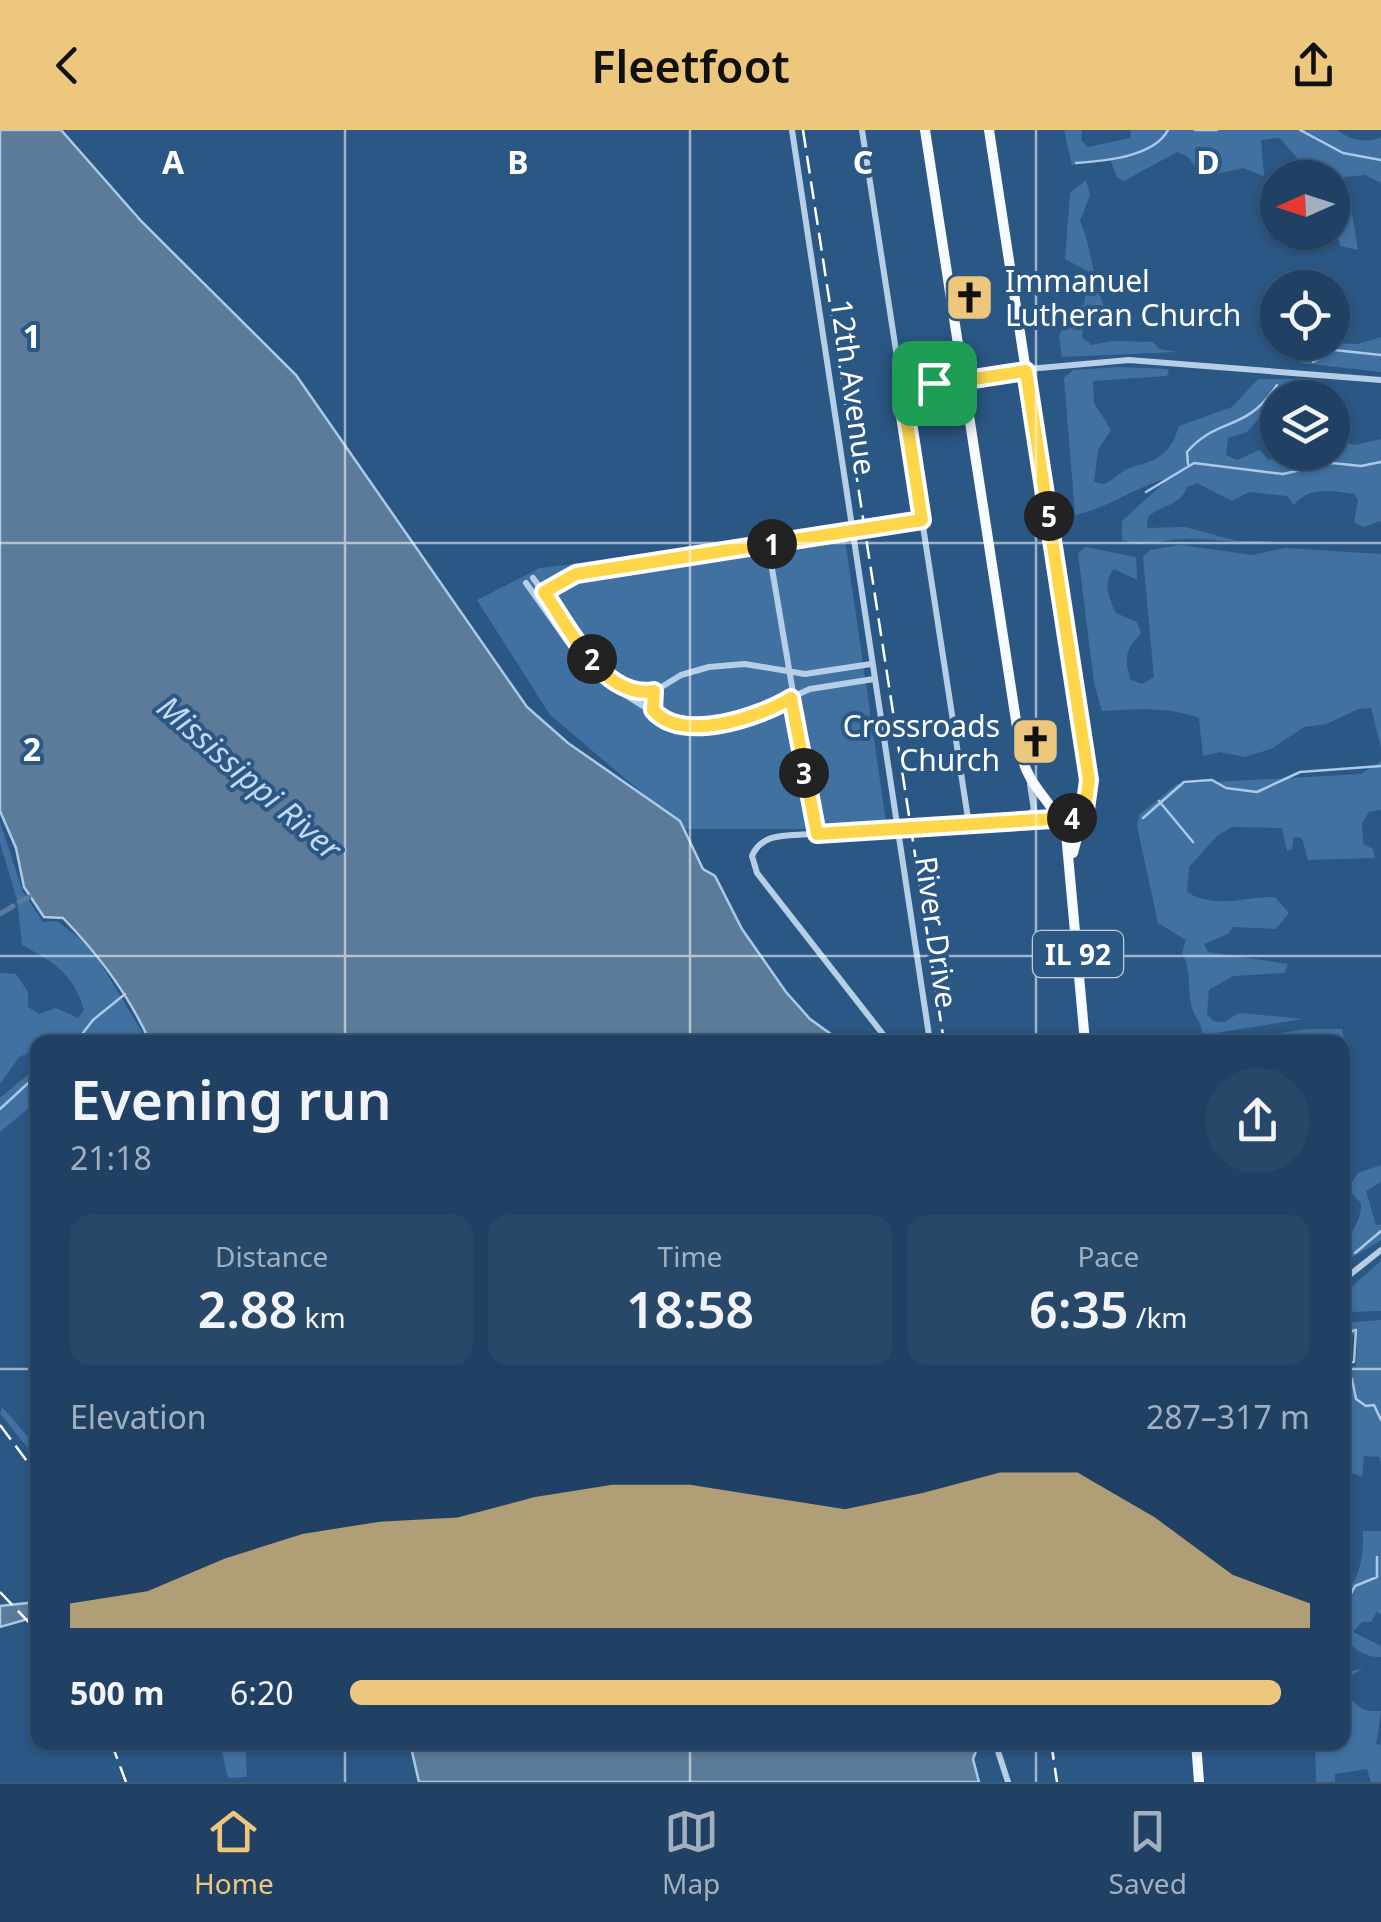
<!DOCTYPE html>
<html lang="en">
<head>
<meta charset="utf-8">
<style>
  :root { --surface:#204164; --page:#28486a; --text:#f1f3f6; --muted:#a2afbf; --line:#3d5a78; --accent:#edc77e }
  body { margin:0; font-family:"Noto Sans",sans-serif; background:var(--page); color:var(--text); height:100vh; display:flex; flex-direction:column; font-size:38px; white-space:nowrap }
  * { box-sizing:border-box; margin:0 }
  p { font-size:32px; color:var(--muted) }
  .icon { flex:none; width:55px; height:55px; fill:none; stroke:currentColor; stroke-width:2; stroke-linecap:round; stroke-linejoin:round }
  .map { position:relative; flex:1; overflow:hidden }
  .side { position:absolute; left:30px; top:905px; width:1320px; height:715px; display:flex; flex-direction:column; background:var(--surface); border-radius:20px; box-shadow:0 2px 8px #0004,0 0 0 2px var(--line) }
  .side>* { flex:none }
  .needle { width:65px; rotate:267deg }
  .controls { position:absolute; left:1260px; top:30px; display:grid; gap:20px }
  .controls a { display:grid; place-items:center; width:90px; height:90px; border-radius:50%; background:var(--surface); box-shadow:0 2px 8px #0004,0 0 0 2px var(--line); font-size:50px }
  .pin { position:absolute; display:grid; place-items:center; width:85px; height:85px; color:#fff; margin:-42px; border-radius:20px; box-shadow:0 5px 15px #0006 }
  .km { position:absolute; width:50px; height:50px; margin:-25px; border-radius:50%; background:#222; color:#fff; font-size:28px; line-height:50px; text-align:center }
  .round { display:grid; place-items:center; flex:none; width:105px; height:105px; border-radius:52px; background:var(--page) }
  .summary { display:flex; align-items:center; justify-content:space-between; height:170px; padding:0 40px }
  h1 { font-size:55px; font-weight:600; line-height:75px }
  .metrics { display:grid; grid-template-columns:repeat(3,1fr); gap:15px; height:170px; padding:10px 40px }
  .metrics div { display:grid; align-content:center; border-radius:20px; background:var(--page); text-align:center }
  .metrics b { font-size:50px; font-weight:600 }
  .metrics small { font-size:28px; font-weight:400 }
  .metrics p { font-size:28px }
  .chart { height:280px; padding:20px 40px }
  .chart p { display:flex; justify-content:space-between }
  .chart svg { width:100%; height:180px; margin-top:10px; fill:var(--accent); opacity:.7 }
  ul { padding:0 40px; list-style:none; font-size:32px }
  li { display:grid; grid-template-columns:160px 120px 1fr; align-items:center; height:75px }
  li i { height:25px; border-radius:12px; background:var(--accent) }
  header { display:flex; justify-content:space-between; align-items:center; height:130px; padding:0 40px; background:var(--accent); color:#111; font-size:45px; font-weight:600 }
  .dock { display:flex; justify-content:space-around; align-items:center; height:140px; border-top:2px solid var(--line); background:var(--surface); font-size:28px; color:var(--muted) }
  .dock a { display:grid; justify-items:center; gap:5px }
  .dock .on { color:var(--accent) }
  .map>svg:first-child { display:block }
  .green { fill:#4071a1 }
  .water { fill:#5c7a99; stroke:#abcae7; stroke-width:2.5 }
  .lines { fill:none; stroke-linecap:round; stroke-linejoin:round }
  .stream { stroke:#abcae7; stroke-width:2.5 }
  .canal { stroke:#5c7a99; stroke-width:5 }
  .minor { stroke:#b6cfe7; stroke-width:6 }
  .major { stroke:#f7fafe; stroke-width:10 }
  .rail { stroke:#fff; stroke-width:2.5; stroke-dasharray:18 8; stroke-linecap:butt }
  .route-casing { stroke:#fff; stroke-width:20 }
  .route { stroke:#ffd54a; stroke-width:12 }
  .grid { fill:none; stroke:#fff; stroke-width:2.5; stroke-opacity:0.55 }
  .labels { text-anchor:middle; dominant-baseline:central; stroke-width:8; stroke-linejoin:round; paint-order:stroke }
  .shield { fill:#2b5785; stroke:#bfcdda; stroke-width:2.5 }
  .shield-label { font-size:28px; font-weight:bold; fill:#fff }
  .poi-label { font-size:30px; fill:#fff; stroke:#2b5785; text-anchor:start }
  .street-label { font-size:30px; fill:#fff; stroke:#2b5785 }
  .water-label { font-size:32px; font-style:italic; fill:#c2d8ee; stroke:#2b5785 }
  .grid-label { font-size:32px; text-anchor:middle; font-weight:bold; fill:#fff; stroke:#2b5785; stroke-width:8; stroke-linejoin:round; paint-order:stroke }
</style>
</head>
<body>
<header><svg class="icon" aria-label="back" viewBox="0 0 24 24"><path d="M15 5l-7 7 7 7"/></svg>Fleetfoot<svg class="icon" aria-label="share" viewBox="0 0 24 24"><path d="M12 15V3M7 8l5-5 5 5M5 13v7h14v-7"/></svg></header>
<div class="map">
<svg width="1381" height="1652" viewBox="0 0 1381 1652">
  <rect width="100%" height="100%" fill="#2b5785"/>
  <path class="green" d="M1064,0h18l-1,10 7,7 42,-9 1,-8h206c13,10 29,14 44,7v46l-16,-8 -21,2 -2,15 9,15 7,43 -18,-4 -7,-30 -1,-38 -30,-1 -4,-18 -18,-21 -19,2 3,36 -21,-8 -40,9 -15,-20 -11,-5 -53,29 -7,-4 -7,-18 -38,6z
    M1086,50l4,15 -10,26c13,29 13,68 28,92l-25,12 -1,13 10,7 19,-4 42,1 6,7 19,3 -116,5 -3,-21 13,-30 12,-1 5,-33 -24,-13 5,-66z
    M1381,207v35l-80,-9 -2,-4 24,-16 35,1z
    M1119,237l50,2 -2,7 -74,5 1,22 17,27 -13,20 -4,32 10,2c10,-4 19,-15 28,-17 26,-6 39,-14 47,-41l53,-19 26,-28h38l8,16 -26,3 -31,34 -19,6 -2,17 11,5 23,-10 8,10 24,-7 40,-1 1,-12 22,5 26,-6v82l-18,6 -9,-5 4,-22 -4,-6c-22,-3 -45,-8 -60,11l-7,-9 -38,-4 -17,9 -35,-18 -10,4c-7,20 -26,17 -39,30l-1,11 38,-1 52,14h40c-33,6 -61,-4 -94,-2 -21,0 -40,10 -61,1v-19l47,-43c-35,9 -60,30 -94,37l-11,-137 9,-8z
    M844,402l43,297h-202l-135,-114 -73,-115 63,-32z
    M1180,415l73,10 32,-7 96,6v194l-10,-40 -13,1 -31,15 -23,3 -33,22 -26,8 -25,-5 -17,4 -4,-38c-33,-12 -62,-9 -97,-7l-8,-28 -16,-130 7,-6 51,10 1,23 -23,-11c-12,14 -5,29 2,44l21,9 4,11c-15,17 -18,25 -10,47l11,4 12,-7 -11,-121 7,-6z
    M1381,631v49l-12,2 -7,11 1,21 10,5 2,9 -67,2 -6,-22 -8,-1 -2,12 -5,2 -5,-23 -50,-1 -15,9 -28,31 -2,25c29,18 58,4 88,5l14,16 -13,16 -43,-2 -5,7 -24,10 4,8 80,12 -3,9 -52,3 -24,14 -2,24 6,7 11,1 15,-9 65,6 -102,16c0,-14 -9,-19 -11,-31 -4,-20 1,-32 -9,-51l4,-13 -28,-17 -21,-97 2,-11 38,-31 184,-10z
    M0,692l23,70 20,30 14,-1 27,21 17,22 47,78h-63l4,-6 -51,6 -1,7 -18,8 -19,27v-111l16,1 12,18v15l11,7 17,-6 22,10 6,-8c-11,-37 -29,-47 -62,-65l-5,-45 -17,-57z
    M1308,899h34l4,19 -3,4 -1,-10h-123z
    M37,937v39h-6l-31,26v-34z
    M1381,1035v17l-15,9 10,34 5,-1v16l-38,23c-1,-28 19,-35 18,-60l-14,-14 11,-16z
    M1381,1131v50l-32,1 -1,-22z
    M1381,1190v142l-2,-5 -15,-1 -2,21 -14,-6 -5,-14v-87l13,-4 1,-29 -14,-7v-7z
    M2,1277l35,40v12l-37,-45z
    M1363,1401h18v84l-4,-4 -6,11h-9l-9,10 28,14v11c-32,1 -50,-34 -39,-61 2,-5 11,-12 14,-19 7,-14 7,-31 7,-46z
    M1363,1539l-10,5 -7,18c10,14 17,21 35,19l-5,33 5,1v37h-10l-4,-13 -32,5v8h-19l-1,-39 27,-1 1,-70z
    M220,1613h25l2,34 -19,1z"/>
  <path class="water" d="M0,0h61l81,92 154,153 231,332 41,36 112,78 23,48 12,7 27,53 44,63 24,27 32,23h-692c-21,-47 -51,-87 -87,-124l-19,-1 -20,-30 -8,-39 -16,-37z
    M37,1472v19l-6,-3 -31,9v-21z
    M410,1613h569l-6,16 6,23h-560z"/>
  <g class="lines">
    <path class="stream" d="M1195,0h22
      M1300,0l43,23 38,7
      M1076,33c28,-2 78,-6 92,-33
      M1313,232l21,-12 47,5
      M1188,334l-1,-12c31,-36 59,-19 90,-67
      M1146,362l48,-29 89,11 49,-11 29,3 20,-4
      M1159,671l34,41
      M1143,688l41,-36 28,-2 14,8 31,4 43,-20 81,-6
      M76,912l17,-22 32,-26
      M0,979l38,-35
      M1355,1123l26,-22
      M1342,1194l3,9 11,-3 -2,32 -12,1
      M1342,1238l10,11 4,20 10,7 8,-1 7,15
      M1342,1481l13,-25 22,-9v-20"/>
    <path class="canal" d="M19,772l10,-5
      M0,784l13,-8"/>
    <path class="minor" d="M792,0l138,912
      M862,0l107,695
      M978,250l42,-6
      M902,260l115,-20 112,-10 252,20
      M768,415l49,289
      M533,448l63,86 44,28 15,-1 26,-16 28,-8 36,-3 60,10 66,-10
      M526,453l64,90 77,48 25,4 46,-4 72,-32 64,-10
      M536,467l40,-23 346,-54
      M1023,690l11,-10 -4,-26
      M889,912l-132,-169 -5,-17c10,-24 36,-20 59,-22l272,-17
      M1342,1151l39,-31
      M995,1612l13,40"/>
    <path class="major" d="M925,0l96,623c7,35 33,49 45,80l19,209
      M989,0l101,659 -17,64
      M1196,1612l3,40"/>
    <path class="rail" d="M803,0l141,912
      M0,1295l38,51
      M0,1462l38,40
      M111,1612l15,40
      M1051,1612l6,40"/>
  </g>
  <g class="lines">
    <defs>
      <path id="route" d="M1026,241l63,409 -5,37 -267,17 -26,-136c-31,19 -109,46 -138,12l1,-19c-51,9 -86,-65 -110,-99l32,-18 346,-54 -20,-130z"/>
    </defs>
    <use href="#route" class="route-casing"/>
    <use href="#route" class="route"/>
  </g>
  <path class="grid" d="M345,0v912M690,0v912M1036,0v912M0,413h1381M0,826h1381M0,1239h38M1342,1239h39M345,1612v40M690,1612v40M1036,1612v40"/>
  <defs>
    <symbol id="church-square" viewBox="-11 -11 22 22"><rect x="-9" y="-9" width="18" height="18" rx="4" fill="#edc77e" stroke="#2b5785"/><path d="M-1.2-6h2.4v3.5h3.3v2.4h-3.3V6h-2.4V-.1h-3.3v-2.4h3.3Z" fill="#111"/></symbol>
  </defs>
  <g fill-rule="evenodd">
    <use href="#church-square" x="942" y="140" width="55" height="55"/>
    <use href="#church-square" x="1008" y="584" width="55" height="55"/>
  </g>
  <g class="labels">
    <rect class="shield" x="1033" y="801" width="90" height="46" rx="8"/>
    <g class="shield-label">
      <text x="1078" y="824">IL 92</text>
    </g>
    <g class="poi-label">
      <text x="1005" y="150">Immanuel<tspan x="1005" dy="34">Lutheran Church</tspan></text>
      <text x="1000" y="595" text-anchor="end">Crossroads<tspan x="1000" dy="34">Church</tspan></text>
    </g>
    <g class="street-label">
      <text transform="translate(854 257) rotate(82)">12th Avenue</text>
      <text transform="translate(937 802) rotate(82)">River Drive</text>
    </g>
    <g class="water-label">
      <text transform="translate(250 647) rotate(41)">Mississippi River</text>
    </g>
  </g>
  <g class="grid-label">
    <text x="173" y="44">A</text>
    <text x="518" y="44">B</text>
    <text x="863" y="44">C</text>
    <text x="1208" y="44">D</text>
    <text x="32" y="218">1</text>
    <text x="32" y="631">2</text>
  </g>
</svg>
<div class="controls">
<a><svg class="needle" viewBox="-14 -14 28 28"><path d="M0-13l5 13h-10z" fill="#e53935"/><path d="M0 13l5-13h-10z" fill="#a2afbf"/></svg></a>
<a><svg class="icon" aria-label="locate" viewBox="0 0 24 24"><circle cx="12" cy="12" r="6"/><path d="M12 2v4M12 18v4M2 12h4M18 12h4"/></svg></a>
<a><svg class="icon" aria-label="layers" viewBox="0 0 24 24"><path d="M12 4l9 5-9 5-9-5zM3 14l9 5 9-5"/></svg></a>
</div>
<div class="pin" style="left:934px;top:253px;background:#1e9e55"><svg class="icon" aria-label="arrive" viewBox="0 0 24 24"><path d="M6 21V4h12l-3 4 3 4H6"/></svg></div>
<b class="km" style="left:772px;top:414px">1</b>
<b class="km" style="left:592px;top:529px">2</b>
<b class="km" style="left:804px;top:643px">3</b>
<b class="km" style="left:1072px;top:688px">4</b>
<b class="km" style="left:1049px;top:386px">5</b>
<section class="side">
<div class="summary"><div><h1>Evening run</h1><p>21:18</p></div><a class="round"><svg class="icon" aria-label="share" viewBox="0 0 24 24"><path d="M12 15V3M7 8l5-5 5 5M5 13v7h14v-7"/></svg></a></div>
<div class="metrics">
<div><p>Distance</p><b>2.88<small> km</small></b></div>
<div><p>Time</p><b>18:58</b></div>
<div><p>Pace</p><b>6:35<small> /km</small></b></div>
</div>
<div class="chart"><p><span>Elevation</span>287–317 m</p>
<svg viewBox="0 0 160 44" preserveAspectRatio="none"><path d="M0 44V38L10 35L20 27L30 21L40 18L50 17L60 12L70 9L80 9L90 12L100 15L110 11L120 6L130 6L140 17L150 31L160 38V44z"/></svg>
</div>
<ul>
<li><b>500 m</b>6:20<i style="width:97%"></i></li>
</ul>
</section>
</div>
<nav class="dock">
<a class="on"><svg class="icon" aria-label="home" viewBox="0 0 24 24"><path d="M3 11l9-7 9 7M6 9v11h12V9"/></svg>Home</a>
<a><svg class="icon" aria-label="map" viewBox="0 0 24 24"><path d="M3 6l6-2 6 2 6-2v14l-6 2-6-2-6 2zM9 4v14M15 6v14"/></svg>Map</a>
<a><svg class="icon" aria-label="saved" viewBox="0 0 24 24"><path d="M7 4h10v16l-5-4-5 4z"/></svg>Saved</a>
</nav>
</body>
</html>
